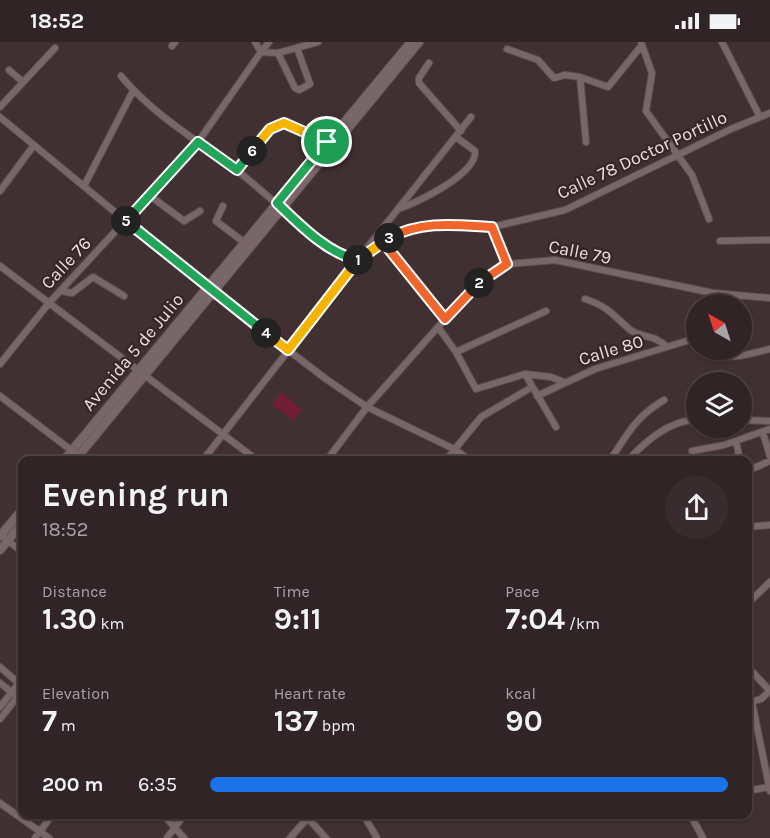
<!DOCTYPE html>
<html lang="en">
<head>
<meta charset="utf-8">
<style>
  :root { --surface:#312426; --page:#392c2e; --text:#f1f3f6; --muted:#a8a4a7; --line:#4c4143; --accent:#1a73e8 }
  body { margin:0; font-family:Karla,sans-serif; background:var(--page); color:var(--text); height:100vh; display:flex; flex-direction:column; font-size:22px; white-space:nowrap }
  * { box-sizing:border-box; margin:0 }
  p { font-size:20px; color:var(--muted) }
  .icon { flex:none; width:33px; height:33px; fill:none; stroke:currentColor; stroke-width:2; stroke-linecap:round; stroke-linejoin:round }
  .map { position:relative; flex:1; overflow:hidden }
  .details { position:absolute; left:18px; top:414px; width:734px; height:363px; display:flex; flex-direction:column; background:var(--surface); border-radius:12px; box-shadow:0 2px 4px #0004,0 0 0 2px var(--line) }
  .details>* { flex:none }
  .needle { width:39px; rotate:321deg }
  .tools { position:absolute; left:686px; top:252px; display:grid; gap:12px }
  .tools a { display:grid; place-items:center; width:66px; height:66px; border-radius:50%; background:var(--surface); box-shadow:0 2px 4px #0004,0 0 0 2px var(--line); font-size:30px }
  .pin { position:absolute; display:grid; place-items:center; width:51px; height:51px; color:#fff; margin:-26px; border:3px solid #fff; border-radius:50%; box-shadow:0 2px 6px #0007 }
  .km { position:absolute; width:30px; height:30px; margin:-15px; border-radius:50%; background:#222; color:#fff; font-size:16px; line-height:30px; text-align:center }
  .round { display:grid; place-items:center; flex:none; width:63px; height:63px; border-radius:32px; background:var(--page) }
  .head { display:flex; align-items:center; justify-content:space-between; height:102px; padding:0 24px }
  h1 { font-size:33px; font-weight:700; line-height:45px }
  .figures { display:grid; grid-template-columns:repeat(3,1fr); gap:9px; height:102px; padding:6px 24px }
  .figures div { display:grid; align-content:center }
  .figures b { font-size:30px; font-weight:700 }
  .figures small { font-size:16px; font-weight:400 }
  .figures p { font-size:16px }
  ul { padding:0 24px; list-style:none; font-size:20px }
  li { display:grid; grid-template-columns:96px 72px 1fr; align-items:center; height:45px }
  li i { height:15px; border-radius:8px; background:var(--accent) }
  .status { display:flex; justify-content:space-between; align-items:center; height:42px; padding:0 30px; background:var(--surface); direction:ltr }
  .status svg { height:16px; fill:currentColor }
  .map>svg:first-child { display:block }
  .green { fill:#6f1e34 }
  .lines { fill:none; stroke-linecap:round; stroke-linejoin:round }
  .minor-casing { stroke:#5d4f51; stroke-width:8 }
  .secondary-casing { stroke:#5d4f51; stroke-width:10 }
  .minor { stroke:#796668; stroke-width:6 }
  .secondary { stroke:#796668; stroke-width:8 }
  .split-1-casing { stroke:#fff; stroke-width:12 }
  .split-2-casing { stroke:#fff; stroke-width:12 }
  .split-3-casing { stroke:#fff; stroke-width:12 }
  .split-4-casing { stroke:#fff; stroke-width:12 }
  .split-5-casing { stroke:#fff; stroke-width:12 }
  .split-6-casing { stroke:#fff; stroke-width:12 }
  .split-7-casing { stroke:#fff; stroke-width:12 }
  .split-1 { stroke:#22a559; stroke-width:8 }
  .split-2 { stroke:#f0652b; stroke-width:8 }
  .split-3 { stroke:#f0652b; stroke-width:8 }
  .split-4 { stroke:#f5b400; stroke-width:8 }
  .split-5 { stroke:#22a559; stroke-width:8 }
  .split-6 { stroke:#22a559; stroke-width:8 }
  .split-7 { stroke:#f5b400; stroke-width:8 }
  .labels { text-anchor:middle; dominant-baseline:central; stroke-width:4.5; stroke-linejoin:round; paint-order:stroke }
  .street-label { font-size:18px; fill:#e9ddde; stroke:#372628 }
</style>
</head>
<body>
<div class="status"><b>18:52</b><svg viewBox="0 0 49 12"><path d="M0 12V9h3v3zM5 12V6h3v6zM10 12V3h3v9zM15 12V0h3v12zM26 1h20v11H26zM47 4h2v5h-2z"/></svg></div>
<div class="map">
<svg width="770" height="796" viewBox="0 0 770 796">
  <rect width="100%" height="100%" fill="#413032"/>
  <path class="green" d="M281,350l21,17 -9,12 -21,-17z"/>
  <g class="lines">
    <defs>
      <path id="minor" d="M269,0l-8,10 17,1 40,-11
        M641,0l11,31 -6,38 46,64 17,44
        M722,0l38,75
        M172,4l3,-4
        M507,7l31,11 16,18 11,-3 15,2
        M278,11l17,35 4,2 11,-6 -13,-36
        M429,21l-10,15v5l42,48
        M9,28l14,12
        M121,34c33,40 78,65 118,96 39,31 73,68 119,89
        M0,65l55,-59
        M0,75l207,171 119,91 41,28 87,42 16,11
        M586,100l-6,-65 28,10 34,-42
        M237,128l39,-46 14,1 37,17
        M84,144l49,-95
        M0,149l34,-46
        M149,153l35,26 16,-10
        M223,164l-7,15 29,22
        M398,167c19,-6 79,-35 77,-58l-19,-14
        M492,185l15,37
        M720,199l50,-1
        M383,200l62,77
        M363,211l108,-136
        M0,224l257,194
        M61,249l11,2 21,-16 31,19
        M585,257c20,6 29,16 44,30 10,9 26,5 38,18
        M438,285l18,25 20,37 49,-15 31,53
        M711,308c14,13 42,3 59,-1
        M456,310l90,-41
        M0,322l49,-61 149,-161 63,-90 -6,-10
        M525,332l26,3 13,5
        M0,354l84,64
        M537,354l58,-27 101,-31
        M741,378l29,1
        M763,391l7,23
        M692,409l32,-6 46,-16
        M203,418l155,-199 36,-26 26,-8 18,-2 54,2 73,-17 166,-81 39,-16
        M327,418l40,-53 71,-80 45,-48 24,-15 48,-4 158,33 57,5
        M446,418l35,-43 51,-30
        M610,418c19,-27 24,-42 54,-60
        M628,418c17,-18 41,-40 68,-40
        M732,418l7,-4 -3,-15
        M747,429l23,-10
        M747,485l23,-2
        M5,496l17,14
        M747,562l23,-22
        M747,624l23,25
        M0,625l22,19
        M0,641l14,11
        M752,660l18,89
        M747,661l14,-4 9,-8
        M0,665l22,-28
        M0,677l22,-28
        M747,749l22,-4
        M0,761l49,35
        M163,772l21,24
        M304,772l22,24
        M363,772l14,24
        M690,772l13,24
        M365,775l16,-3
        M35,796l18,-24
        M167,796l18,-24
        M290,796l21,-24"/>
      <path id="secondary" d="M64,418l347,-418
        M75,418l344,-418
        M0,494l22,-26
        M0,508l22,-27"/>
    </defs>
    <use href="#minor" class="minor-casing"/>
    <use href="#secondary" class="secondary-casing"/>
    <use href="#minor" class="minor"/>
    <use href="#secondary" class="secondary"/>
  </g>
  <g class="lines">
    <defs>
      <path id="split-1" d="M327,100l-50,61c23,22 50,50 81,57"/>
      <path id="split-2" d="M358,218l25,-18 62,77 34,-36"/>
      <path id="split-3" d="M389,196c33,-18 68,-13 103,-11l15,37 -28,19"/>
      <path id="split-4" d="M266,291l22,17 69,-89 32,-23"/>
      <path id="split-5" d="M126,179l140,112"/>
      <path id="split-6" d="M126,179l72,-79 39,28 15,-19"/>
      <path id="split-7" d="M252,109l18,-22 14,-6 43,19"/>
    </defs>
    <use href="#split-1" class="split-1-casing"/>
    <use href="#split-2" class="split-2-casing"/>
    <use href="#split-3" class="split-3-casing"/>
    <use href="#split-4" class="split-4-casing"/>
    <use href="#split-5" class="split-5-casing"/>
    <use href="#split-6" class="split-6-casing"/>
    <use href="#split-7" class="split-7-casing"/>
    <use href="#split-1" class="split-1"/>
    <use href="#split-2" class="split-2"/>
    <use href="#split-3" class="split-3"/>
    <use href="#split-4" class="split-4"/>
    <use href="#split-5" class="split-5"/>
    <use href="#split-6" class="split-6"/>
    <use href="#split-7" class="split-7"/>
  </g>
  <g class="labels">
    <g class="street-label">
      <text transform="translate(642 113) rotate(-25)">Calle 78 Doctor Portillo</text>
      <text transform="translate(580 210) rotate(11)">Calle 79</text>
      <text transform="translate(66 221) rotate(-47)">Calle 76</text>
      <text transform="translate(611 308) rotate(-17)">Calle 80</text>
      <text transform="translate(133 310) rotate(-50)">Avenida 5 de Julio</text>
    </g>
  </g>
</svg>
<div class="tools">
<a><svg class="needle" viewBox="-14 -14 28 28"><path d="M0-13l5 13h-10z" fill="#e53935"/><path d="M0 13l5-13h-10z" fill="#a8a4a7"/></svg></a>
<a><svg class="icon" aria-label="layers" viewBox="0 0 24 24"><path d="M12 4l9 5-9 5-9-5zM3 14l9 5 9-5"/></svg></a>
</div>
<div class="pin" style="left:327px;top:100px;background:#1e9e55"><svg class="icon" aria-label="arrive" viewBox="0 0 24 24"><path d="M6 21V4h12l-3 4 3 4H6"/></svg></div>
<b class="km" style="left:358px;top:218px">1</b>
<b class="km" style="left:479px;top:241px">2</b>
<b class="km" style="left:389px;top:196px">3</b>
<b class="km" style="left:266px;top:291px">4</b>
<b class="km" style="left:126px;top:179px">5</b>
<b class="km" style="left:252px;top:109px">6</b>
<section class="details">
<div class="head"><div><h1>Evening run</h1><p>18:52</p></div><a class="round"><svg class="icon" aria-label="share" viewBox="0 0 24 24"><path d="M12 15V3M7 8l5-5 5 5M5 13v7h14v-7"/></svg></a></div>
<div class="figures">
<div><p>Distance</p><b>1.30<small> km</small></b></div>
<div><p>Time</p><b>9:11</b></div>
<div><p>Pace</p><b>7:04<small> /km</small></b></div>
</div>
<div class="figures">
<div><p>Elevation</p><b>7<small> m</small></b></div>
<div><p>Heart rate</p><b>137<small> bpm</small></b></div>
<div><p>kcal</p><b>90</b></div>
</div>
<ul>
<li><b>200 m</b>6:35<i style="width:100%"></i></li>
</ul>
</section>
</div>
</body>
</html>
